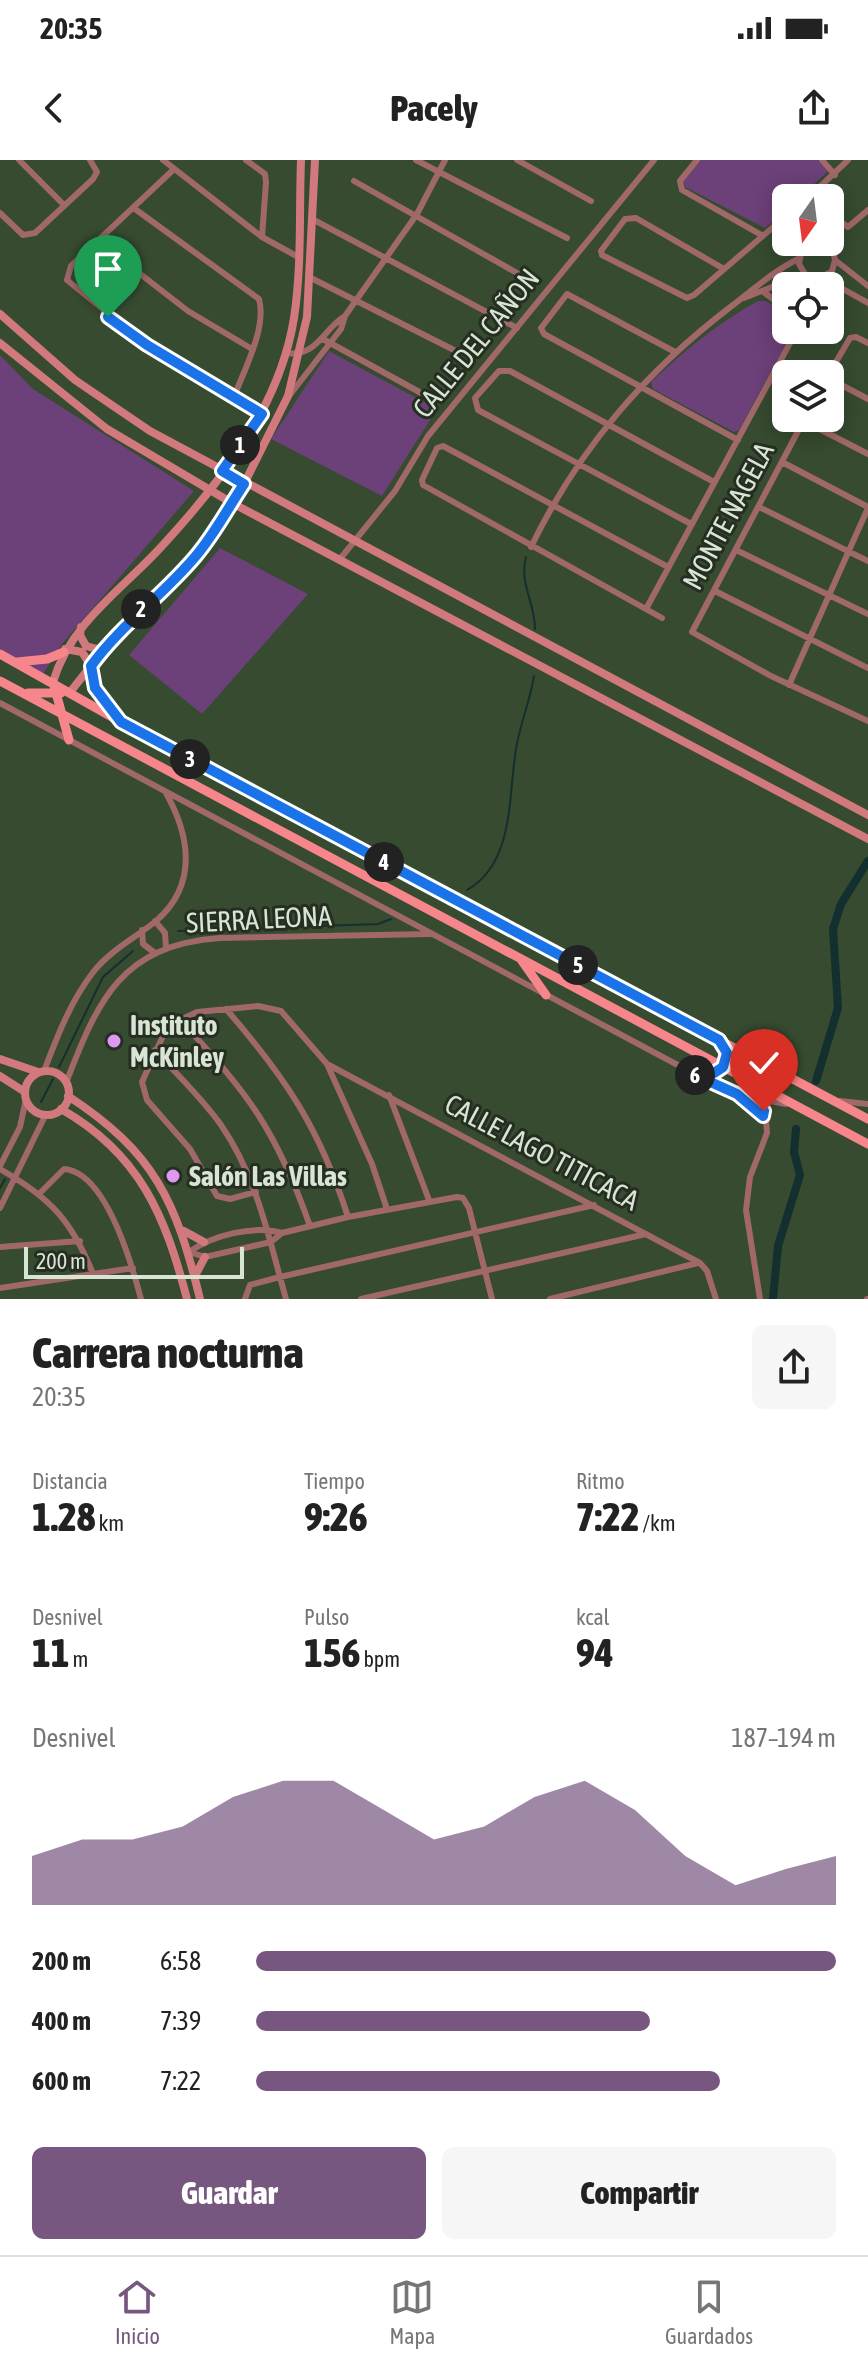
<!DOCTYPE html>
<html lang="es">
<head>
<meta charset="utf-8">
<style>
  :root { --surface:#fff; --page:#f6f6f6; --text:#222; --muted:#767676; --line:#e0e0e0; --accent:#775780 }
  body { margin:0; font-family:"Asap Condensed",sans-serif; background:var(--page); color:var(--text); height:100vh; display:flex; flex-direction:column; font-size:30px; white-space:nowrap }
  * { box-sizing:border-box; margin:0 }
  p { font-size:26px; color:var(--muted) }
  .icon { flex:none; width:44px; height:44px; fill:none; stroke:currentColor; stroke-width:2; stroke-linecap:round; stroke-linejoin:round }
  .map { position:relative; height:1139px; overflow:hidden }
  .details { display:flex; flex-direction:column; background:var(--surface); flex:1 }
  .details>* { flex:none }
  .needle { width:52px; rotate:194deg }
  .buttons { position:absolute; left:772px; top:24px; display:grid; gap:16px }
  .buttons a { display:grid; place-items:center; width:72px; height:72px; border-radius:12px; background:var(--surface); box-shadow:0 4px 20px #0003; font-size:40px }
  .scale { position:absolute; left:24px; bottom:20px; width:220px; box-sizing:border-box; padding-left:8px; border:4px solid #d8e5d4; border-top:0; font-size:22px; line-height:28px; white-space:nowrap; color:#d8e5d4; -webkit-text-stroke:6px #252e21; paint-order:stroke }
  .pin { position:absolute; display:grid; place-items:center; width:68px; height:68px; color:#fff; margin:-82px -34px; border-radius:50% 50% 50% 0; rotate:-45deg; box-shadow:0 0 8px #0007 }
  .pin .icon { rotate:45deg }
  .km { position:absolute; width:40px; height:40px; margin:-20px; border-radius:50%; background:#222; color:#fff; font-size:22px; line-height:40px; text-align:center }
  .round { display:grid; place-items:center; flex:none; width:84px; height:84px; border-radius:12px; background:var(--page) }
  .summary { display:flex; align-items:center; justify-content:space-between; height:136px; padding:0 32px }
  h1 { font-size:44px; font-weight:800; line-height:60px }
  .metrics { display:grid; grid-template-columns:repeat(3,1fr); gap:12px; height:136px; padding:8px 32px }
  .metrics div { display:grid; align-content:center }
  .metrics b { font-size:40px; font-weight:800 }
  .metrics small { font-size:22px; font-weight:400 }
  .metrics p { font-size:22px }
  .chart { height:224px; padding:16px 32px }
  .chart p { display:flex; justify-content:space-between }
  .chart svg { width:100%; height:144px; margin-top:8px; fill:var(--accent); opacity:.7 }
  .action { display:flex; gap:16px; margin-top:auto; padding:16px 32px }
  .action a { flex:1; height:92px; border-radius:12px; background:var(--accent); color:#fff; font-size:32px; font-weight:800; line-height:92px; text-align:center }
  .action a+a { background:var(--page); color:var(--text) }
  ul { padding:0 32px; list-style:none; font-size:26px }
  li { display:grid; grid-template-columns:128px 96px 1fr; align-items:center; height:60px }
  li i { height:20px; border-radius:10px; background:var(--accent) }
  .status { display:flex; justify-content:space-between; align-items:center; height:56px; padding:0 40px; background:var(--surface); direction:ltr }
  .status svg { height:22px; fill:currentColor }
  header { display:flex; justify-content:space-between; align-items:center; height:104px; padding:0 32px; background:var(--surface); font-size:36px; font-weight:800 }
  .tab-bar { display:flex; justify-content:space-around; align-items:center; height:112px; border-top:2px solid var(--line); background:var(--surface); font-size:22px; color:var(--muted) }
  .tab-bar a { display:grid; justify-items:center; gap:4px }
  .tab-bar .selected { color:var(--accent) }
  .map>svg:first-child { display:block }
  .green { fill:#6c4079 }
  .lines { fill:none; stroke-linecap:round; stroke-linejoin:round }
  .stream { stroke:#142f2f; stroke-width:2 }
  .canal { stroke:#142f2f; stroke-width:8 }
  .street { stroke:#a06869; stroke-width:6 }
  .secondary { stroke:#d1797c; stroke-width:8 }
  .primary { stroke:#f6868b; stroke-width:9 }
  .route-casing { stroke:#fff; stroke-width:16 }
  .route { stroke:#1a73e8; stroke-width:10 }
  .poi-dot { fill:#de98f3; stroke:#252e21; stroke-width:3 }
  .labels { text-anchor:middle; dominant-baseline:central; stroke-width:6; stroke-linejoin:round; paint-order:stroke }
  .street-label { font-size:28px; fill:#d8e5d4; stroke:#252e21 }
  .poi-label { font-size:28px; font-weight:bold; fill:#d8e5d4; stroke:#252e21; text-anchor:start }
</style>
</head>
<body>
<div class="status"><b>20:35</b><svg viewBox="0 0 49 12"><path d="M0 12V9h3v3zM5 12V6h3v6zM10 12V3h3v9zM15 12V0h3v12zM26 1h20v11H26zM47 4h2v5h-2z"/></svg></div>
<header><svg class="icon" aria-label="back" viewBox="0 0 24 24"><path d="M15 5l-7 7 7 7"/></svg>Pacely<svg class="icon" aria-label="share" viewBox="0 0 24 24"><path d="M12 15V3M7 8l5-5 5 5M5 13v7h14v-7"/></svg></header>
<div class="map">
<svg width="868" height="1139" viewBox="0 0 868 1139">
  <rect width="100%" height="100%" fill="#364b30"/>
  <path class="green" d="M701,0h117l10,11 -28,27h-14v12l-21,18 -80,-41 -1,-6z
    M758,141h8l20,11v18h7l-54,100 -5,2 -81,-43 -2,-7c34,-32 67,-59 107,-81z
    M329,191l108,58 -55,87 -111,-57z
    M0,195l33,34 161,102 -132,153 -19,30 -43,-25z
    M220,388l88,46 -106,120 -73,-59z"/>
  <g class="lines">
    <path class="stream" d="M526,397c-7,27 9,45 9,72
      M467,730c48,-27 41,-95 49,-141 4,-25 14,-48 18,-73
      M178,771l200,-7 13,-5
      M59,907l44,-90 30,-26
      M41,942l12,-23
      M0,1028l5,-9"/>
    <path class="canal" d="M816,921l22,-73 -5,-79 8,-25 27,-43
      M773,1139l5,-53 22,-71 -6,-23 2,-23"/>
    <path class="street" d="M19,0l45,45
      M163,0l99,77 38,21
      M246,0l19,14 1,8 -4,55
      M416,0l151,78
      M517,0l74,41
      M697,0l-17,21 2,9 81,46
      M822,0l13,15
      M173,10l-102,96 -4,14 80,65 115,69
      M354,21l163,92
      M808,38l40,-38
      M135,49l124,90c8,29 -15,71 -25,98
      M0,53l23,22 12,-2 58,-54 4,-7 -7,-12
      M830,54l18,13 20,-17
      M314,60l203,108
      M777,64l9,10
      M99,82l89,69 64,38
      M792,82l7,12
      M814,82l-12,7 -3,15 6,10 13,5 14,-8 3,-11 -2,-9 -13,-9
      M835,100l33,26
      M724,109l-88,-51 -11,1 -24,32 1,4 85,43 7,-3 92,-79
      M311,118l143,72
      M823,118l45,25
      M765,133l21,16
      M744,138l61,-24
      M323,179l109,60
      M675,192l-108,-58 -26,34 3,6 194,106
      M285,193c33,4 37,-23 60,-37
      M829,214l21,-36 6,-1 12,6
      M830,219l38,20
      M289,236l52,-67 4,-13 72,-102 28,-54
      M805,258l-113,214 79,44 97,45
      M804,261l64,33
      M782,302l86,45
      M759,347l109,54
      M691,364l-213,-114 -3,-12 24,-27h11l204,111
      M531,387c48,-99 115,-176 202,-242 22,-17 41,-34 65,-46
      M736,390l132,64
      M340,399l55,-68 33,-55 226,-276
      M715,431l153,77
      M646,449l151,-279
      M662,458l-239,-133 -1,-5 15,-32 6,-2 225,121
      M789,525l79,-177
      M0,543l717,383 27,10 42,8
      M155,761l10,12 1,15
      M142,770l1,14 12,9
      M226,849c60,69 94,120 122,208
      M180,860c68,72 97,112 130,206
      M155,890c22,25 47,48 66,75 36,52 48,114 65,174
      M327,904l373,199 7,8 9,28
      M44,911c13,-34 27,-71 50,-100 17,-21 41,-33 62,-50 42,-36 34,-85 10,-128
      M66,923c32,-83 55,-138 154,-145l211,-4
      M389,935l40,105
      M740,936l23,20
      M840,941l28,3
      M0,1006l20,-39 6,-28
      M0,1009c51,29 72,52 94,107
      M256,1032l-26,7 -13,-3 -27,-47 -43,-49 -5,-18 21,-46 17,-16 17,-8 61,-6 23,5 46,53 45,100 15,45
      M40,1033l24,-24c42,3 68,96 77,130
      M0,1048l46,-94
      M0,1087l80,-6
      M189,1092l16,5 66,-15 11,-9 66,-16 109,-20 6,1 6,10 23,91
      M189,1092c24,-17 64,-27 93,-19
      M0,1128l133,-20
      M245,1139l5,-14 30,-8 314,-72
      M361,1139l285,-65
      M550,1139l148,-36
      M760,1139l-14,-89 4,-33 17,-44 -2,-26 5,-6
      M867,1139h1"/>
    <path class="secondary" d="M0,154l75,66 75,51 718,384
      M0,183l107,86 125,74 636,336
      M81,467l-1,8 6,11 11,3 8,-3
      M65,489l17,3 9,14
      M53,522c18,-60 69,-92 109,-136 59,-64 118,-140 132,-228 8,-52 5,-106 7,-158
      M71,531l50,-63 75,-72 48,-72 44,-88 19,-79 8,-157
      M0,899l38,13
      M25 933a22 22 0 1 1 44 0a22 22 0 1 1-44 0Z
      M0,916l25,16
      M68,936c87,57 108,105 132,203
      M61,949c79,45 104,106 126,190
      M184,1071l20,11
      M196,1114l9,-17"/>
    <path class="primary" d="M0,494l121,68 747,397
      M17,502l30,-3 17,-7
      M91,506l4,22 24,31
      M0,521l868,463
      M53,522l16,58
      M28,533h33
      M522,801l24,34
      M695,915l19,-2 9,-6 4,-14 -6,-10"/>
  </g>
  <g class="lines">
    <defs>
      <path id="route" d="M108,157l39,28 115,69 -40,57 22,13c-16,24 -30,51 -49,73 -33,39 -74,68 -104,109l4,22 26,34 598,318 8,13 -4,14 -9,6 -19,2 42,19 26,22 1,-5"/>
    </defs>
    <use href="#route" class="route-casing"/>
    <use href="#route" class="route"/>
  </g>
  <g class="poi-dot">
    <circle cx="114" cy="881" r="8"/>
    <circle cx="173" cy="1016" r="8"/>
  </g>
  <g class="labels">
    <g class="street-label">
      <text transform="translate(476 183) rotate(-51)">CALLE DEL CAÑON</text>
      <text transform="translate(728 356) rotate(-62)">MONTE NAGELA</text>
      <text transform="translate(259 759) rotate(-3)">SIERRA LEONA</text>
      <text transform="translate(542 992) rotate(28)">CALLE LAGO TITICACA</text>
    </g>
    <g class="poi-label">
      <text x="130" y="865">Instituto<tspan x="130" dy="32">McKinley</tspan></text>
      <text x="189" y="1016">Salón Las Villas</text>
    </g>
  </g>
</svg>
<div class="buttons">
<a><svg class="needle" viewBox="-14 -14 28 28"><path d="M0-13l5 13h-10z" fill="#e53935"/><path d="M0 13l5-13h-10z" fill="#767676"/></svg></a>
<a><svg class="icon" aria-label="locate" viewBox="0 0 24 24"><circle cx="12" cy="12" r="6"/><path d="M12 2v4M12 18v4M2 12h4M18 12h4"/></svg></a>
<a><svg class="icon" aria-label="layers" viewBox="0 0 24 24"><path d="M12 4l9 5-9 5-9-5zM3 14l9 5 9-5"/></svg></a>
</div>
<div class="scale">200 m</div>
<div class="pin" style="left:108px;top:157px;background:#1e9e55"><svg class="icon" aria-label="arrive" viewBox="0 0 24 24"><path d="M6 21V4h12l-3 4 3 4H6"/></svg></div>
<div class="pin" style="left:764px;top:951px;background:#d93025"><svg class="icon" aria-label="check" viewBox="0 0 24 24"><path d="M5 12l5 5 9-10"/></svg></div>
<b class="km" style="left:240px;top:285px">1</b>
<b class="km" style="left:141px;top:449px">2</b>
<b class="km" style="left:190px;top:599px">3</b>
<b class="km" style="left:384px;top:702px">4</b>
<b class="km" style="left:578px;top:805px">5</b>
<b class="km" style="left:695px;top:915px">6</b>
</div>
<section class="details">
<div class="summary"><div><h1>Carrera nocturna</h1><p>20:35</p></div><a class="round"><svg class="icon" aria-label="share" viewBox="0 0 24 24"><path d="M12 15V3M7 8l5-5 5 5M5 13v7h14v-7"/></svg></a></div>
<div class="metrics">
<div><p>Distancia</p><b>1.28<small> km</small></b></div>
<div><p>Tiempo</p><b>9:26</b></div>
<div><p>Ritmo</p><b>7:22<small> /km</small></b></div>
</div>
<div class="metrics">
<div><p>Desnivel</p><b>11<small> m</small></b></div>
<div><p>Pulso</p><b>156<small> bpm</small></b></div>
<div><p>kcal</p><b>94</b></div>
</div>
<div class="chart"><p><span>Desnivel</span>187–194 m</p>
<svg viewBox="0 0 160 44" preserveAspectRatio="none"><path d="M0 44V29L10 24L20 24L30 20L40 11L50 6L60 6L70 15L80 24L90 20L100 11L110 6L120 15L130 29L140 38L150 33L160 29V44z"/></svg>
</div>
<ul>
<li><b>200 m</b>6:58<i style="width:100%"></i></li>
<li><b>400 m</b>7:39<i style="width:68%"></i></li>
<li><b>600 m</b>7:22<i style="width:80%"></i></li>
</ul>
<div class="action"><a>Guardar</a><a>Compartir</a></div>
</section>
<nav class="tab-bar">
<a class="selected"><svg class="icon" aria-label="home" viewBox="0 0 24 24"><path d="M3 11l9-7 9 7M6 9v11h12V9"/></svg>Inicio</a>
<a><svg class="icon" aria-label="map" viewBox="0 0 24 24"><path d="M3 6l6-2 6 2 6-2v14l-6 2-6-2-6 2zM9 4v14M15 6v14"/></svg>Mapa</a>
<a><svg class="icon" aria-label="saved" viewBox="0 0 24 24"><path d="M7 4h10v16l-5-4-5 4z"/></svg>Guardados</a>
</nav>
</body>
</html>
